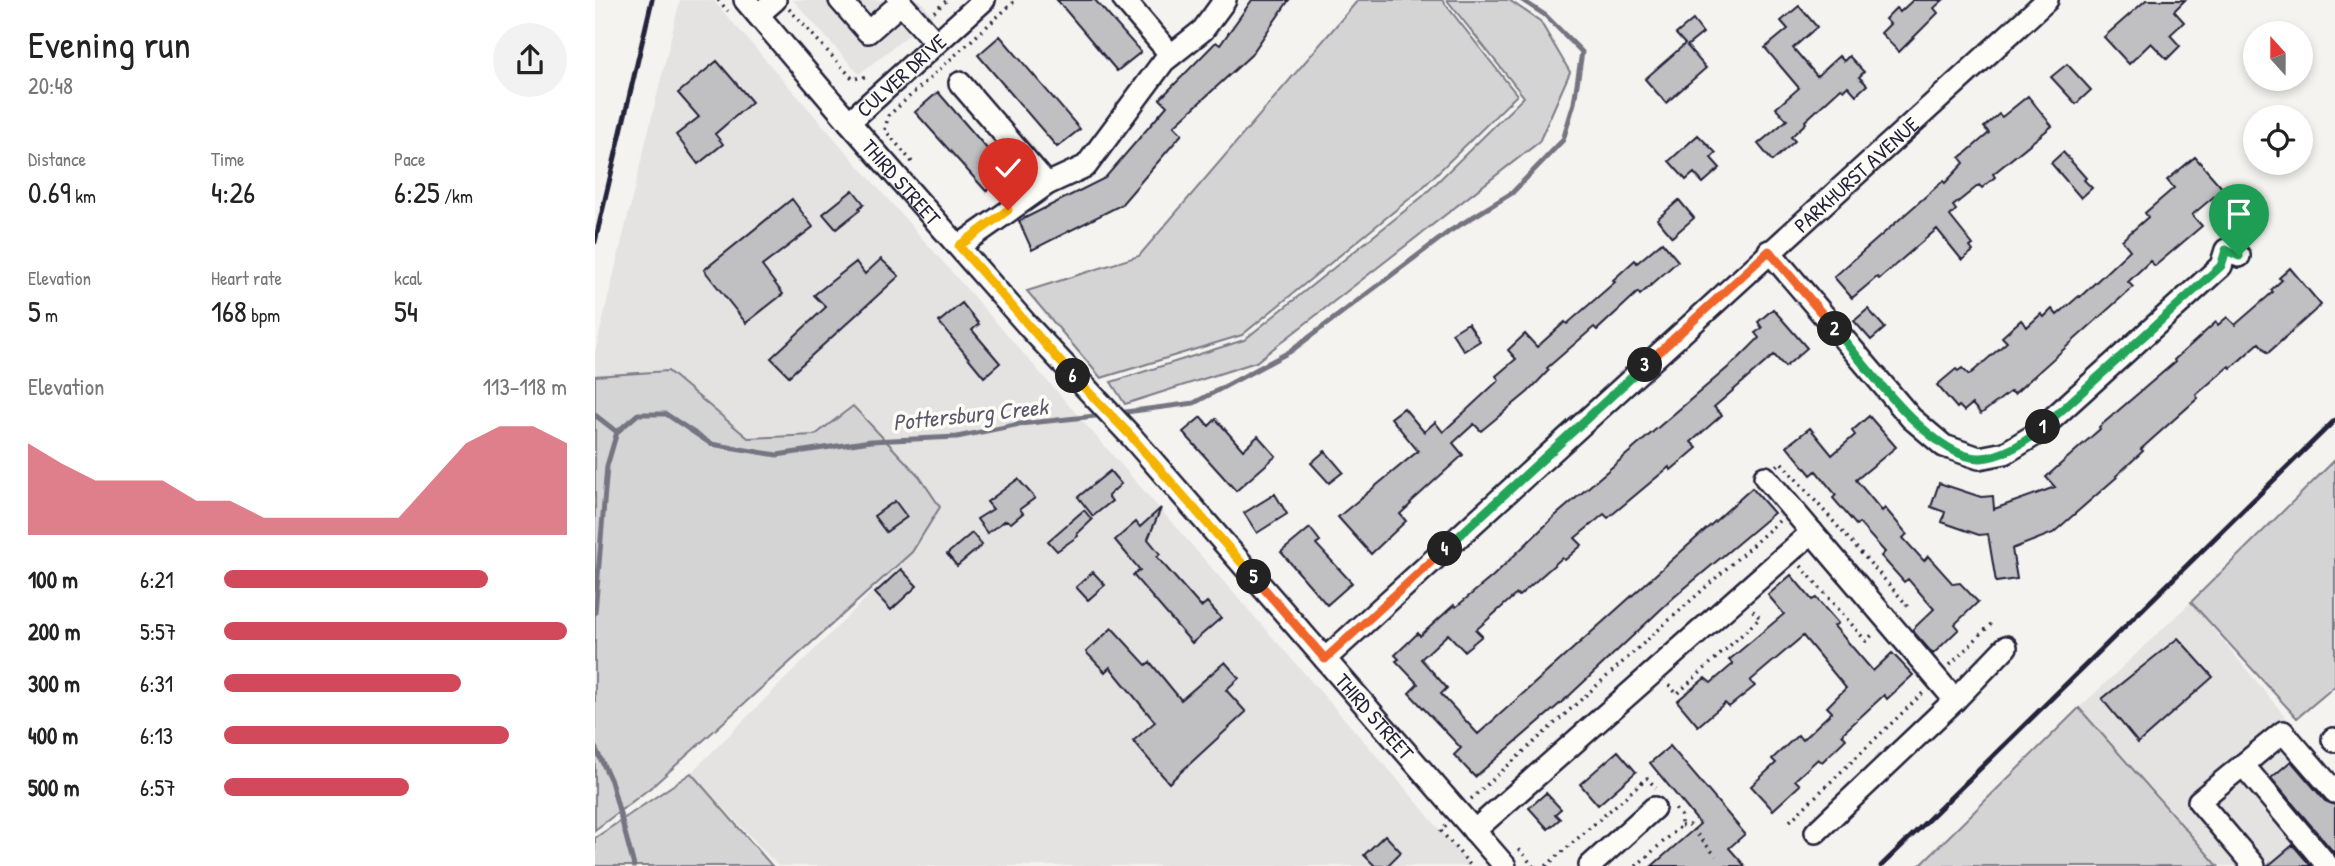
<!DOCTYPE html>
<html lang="en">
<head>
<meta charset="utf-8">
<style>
  :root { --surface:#fff; --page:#f2f2f2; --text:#222; --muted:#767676; --accent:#d1495b }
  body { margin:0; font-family:"Patrick Hand",sans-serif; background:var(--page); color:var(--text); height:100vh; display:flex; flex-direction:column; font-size:26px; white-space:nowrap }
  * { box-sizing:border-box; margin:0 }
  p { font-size:23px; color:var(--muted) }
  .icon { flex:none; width:38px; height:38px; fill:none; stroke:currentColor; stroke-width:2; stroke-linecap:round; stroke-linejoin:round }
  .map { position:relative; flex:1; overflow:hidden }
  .panel { display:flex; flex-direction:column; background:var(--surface); width:595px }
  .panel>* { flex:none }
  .needle { width:46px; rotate:339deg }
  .tools { position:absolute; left:1648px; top:21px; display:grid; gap:14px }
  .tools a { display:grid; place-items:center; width:70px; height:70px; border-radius:50%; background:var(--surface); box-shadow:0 4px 10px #0003; font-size:35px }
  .pin { position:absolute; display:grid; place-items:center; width:60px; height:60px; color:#fff; margin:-72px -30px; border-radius:50% 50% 50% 0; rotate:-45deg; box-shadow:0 0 7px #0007 }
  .pin .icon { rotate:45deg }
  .km { position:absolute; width:35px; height:35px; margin:-18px; border-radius:50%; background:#222; color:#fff; font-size:19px; line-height:35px; text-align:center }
  .round { display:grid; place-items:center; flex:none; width:74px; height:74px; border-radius:37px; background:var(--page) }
  .summary { display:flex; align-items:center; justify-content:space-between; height:119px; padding:0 28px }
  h1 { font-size:38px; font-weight:600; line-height:52px }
  .figures { display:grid; grid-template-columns:repeat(3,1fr); gap:10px; height:119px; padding:7px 28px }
  .figures div { display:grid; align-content:center }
  .figures b { font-size:30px; font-weight:600 }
  .figures small { font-size:19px; font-weight:400 }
  .figures p { font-size:19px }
  .chart { height:196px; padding:14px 28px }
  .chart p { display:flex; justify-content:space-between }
  .chart svg { width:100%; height:126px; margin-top:7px; fill:var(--accent); opacity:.7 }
  ul { padding:0 28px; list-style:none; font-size:23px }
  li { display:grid; grid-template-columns:112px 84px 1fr; align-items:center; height:52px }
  li i { height:18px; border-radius:9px; background:var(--accent) }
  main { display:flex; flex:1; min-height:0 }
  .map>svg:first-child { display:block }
  .built { fill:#e4e3e2 }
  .green { fill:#d5d4d5; stroke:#7c7b88; stroke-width:2 }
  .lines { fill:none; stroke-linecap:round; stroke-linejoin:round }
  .stream { stroke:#757582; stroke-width:5 }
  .building { fill:#c0bfc2; stroke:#22223b; stroke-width:2 }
  .minor-casing { stroke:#22223b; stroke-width:26 }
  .path { stroke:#22223b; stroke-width:3.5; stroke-dasharray:2 5; stroke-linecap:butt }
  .minor { stroke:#fdfcf7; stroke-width:21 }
  .rail { stroke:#22223b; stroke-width:5 }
  .split-1-casing { stroke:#fff; stroke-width:14 }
  .split-2-casing { stroke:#fff; stroke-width:14 }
  .split-3-casing { stroke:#fff; stroke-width:14 }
  .split-4-casing { stroke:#fff; stroke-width:14 }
  .split-5-casing { stroke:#fff; stroke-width:14 }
  .split-6-casing { stroke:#fff; stroke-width:14 }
  .split-7-casing { stroke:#fff; stroke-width:14 }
  .split-1 { stroke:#22a559; stroke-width:9 }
  .split-2 { stroke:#22a559; stroke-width:9 }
  .split-3 { stroke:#f0652b; stroke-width:9 }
  .split-4 { stroke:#22a559; stroke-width:9 }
  .split-5 { stroke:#f0652b; stroke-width:9 }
  .split-6 { stroke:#f5b400; stroke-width:9 }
  .split-7 { stroke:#f5b400; stroke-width:9 }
  .labels { text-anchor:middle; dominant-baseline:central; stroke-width:7; stroke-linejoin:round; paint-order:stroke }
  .street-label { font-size:21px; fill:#22223b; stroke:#fdfcf7 }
  .water-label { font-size:23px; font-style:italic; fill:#59596b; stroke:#fdfcf7 }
</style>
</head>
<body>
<main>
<section class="panel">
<div class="summary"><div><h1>Evening run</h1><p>20:48</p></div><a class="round"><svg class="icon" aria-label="share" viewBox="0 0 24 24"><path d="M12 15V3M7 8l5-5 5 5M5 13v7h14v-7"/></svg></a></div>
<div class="figures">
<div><p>Distance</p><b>0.69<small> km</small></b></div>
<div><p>Time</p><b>4:26</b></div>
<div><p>Pace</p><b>6:25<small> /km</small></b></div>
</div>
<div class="figures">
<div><p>Elevation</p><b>5<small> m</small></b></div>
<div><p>Heart rate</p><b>168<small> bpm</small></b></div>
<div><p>kcal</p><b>54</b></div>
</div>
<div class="chart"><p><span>Elevation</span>113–118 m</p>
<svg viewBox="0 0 160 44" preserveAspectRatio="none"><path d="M0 44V12L10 19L20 25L30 25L40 25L50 32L60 32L70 38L80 38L90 38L100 38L110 38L120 25L130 12L140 6L150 6L160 12V44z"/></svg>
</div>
<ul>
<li><b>100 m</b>6:21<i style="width:77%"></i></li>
<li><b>200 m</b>5:57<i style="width:100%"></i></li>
<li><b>300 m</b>6:31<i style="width:69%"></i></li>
<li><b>400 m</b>6:13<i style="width:83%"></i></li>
<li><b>500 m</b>6:57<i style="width:54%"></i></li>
</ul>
</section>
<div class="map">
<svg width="1740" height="866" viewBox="0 0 1740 866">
  <rect width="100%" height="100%" fill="#f4f3ef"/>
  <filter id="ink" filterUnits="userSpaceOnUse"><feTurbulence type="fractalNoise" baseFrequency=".0143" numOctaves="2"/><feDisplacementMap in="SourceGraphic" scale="14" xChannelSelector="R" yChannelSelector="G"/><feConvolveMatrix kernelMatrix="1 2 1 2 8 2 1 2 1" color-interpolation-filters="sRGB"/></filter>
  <g filter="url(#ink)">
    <path class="built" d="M85,0h33l692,788 65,78h-692l-87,-93 221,-221 28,-45 -125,-72 -68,3 -79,-67 -73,5v-24z
      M198,0h127l13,16 -74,58z
      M1596,602l144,175v89h-117l-139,-158z"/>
    <path class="green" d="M763,0h84l75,95 -98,96 -177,144 -141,43 -74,-87 112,-35z
      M852,0h62l31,21 30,51 -31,70 -283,220 -131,42 -14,-22 133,-42 178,-143 102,-100z
      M73,371l80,67 67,-3 38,-29 66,70 21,31 -28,45 -258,233 -59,45v-454z
      M1740,460v226l-38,32 -106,-116z
      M1484,708l139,158h-299z
      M96,773l81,93h-177v-28z"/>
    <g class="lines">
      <path class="stream" d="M523,413l76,-10 97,-52 159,-120 62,-38 51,-53 11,-37 8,-51 -37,-37 -23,-15
        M0,415l22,17
        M0,613l12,-147 10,-34 21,-18h28l45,30 66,11 94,-14 86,-4 63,-13 85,-9
        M0,747l16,34 23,85"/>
    </g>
    <path class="building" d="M462,0h38l46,52 -24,19z
      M657,0h37l-38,55 -77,71 8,8 -61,71 -89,45 -13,-29 86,-43 62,-72 -7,-7 56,-57 4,3z
      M1318,0h30l-9,8 4,5 -39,39 -18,-19 9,-9 -5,-5 11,-11 4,4z
      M1551,0h39l-11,11 10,11 -14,13 10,11 -13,13 -16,-16 -22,21 -25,-27z
      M1204,6l18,21 -24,21 24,28 22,-20 5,5 5,-5 15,16 -5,5 8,8 -11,10 -8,-9 -4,4 -3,-2 -36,33 1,2 -15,14 4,4 -23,20 -14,-17 29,-24 -11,-12 23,-20 -34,-40 23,-19 -7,-8z
      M1098,20l10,13 -16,13 19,22 -40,35 -21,-24 40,-35 -9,-10z
      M405,36l80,93 -23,18 -79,-92z
      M122,61l35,41 -37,32 8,10 -25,20 -22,-29 23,-18 -21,-24z
      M1472,64l24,26 -15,14 -25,-27z
      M343,92l70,81 -22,18 -71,-79z
      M1433,96l24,30 -59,48 2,3 -13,11 -3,-3 -26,21 3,4 -6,6 23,29 -3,2 3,4 -11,9 -25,-31 -58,50 -2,-2 -25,21 -18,-21 109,-96 2,2 19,-20 -4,-5 29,-25 -5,-6 15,-13 3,3z
      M1103,135l18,18 -5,5 9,10 -17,15 -9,-10 -8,7 -17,-19z
      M1468,152l23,26 -2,2 8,8 -11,10 -30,-35z
      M1600,157l28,32 -31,26 10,11 -47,40 -5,-5 -22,21 5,5 -119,107 -3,-3 -30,23 -9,-10 -8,7 -5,-5 -2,2 -20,-23 19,-16 2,2 4,-3 7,7 38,-33 -5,-5 19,-17 6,7 14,-13 3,3 8,-8 5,6 22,-19 1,1 50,-47 -8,-10 26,-23 -3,-4 29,-25 -7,-8z
      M258,190l11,14 -5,4 1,2 -24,19 -13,-15z
      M197,199l21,28 -51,39 21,28 -37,29 -42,-53z
      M1084,200l15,18 -22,19 -15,-18z
      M1067,242l16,19 -38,34 -2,-3 -41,38 -3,-3 -47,41 2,2 -21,22 -47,39 -7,-7 -21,19 10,12 -53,48 1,1 -11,10 6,7 -35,33 -33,-37 80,-66 -27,-33 13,-10 20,24 11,-10 8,10 56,-52 -3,-4 20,-17 -8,-9 17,-16 12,13 28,-25 2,2 48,-42 -2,-2 22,-20 2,3z
      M286,259l18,17 -110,100 -18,-18 55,-51 -12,-12 42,-33 9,12z
      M1695,268l31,37 -53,48 -9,-10 -28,25 -2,-2 -33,29 2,3 -57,51 2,2 -27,25 1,1 -64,56 -41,16 5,30 -21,3 -8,-48 -9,1 -37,-13 3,-10 -14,-5 8,-24 42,14 12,-1 1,13 61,-22 -9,-10 54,-48 -1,-2 76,-65 -1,-2 42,-38 2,3 9,-8 8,8 38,-33 -2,-2 11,-10 -3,-2z
      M367,303l17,21 -7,6 28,33 -16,14 -45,-55z
      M1178,309l34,39 -22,19 -11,-12 -60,52 8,8 -31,27 6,6 -26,22 -2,-3 -61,51 -4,-4 -29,24 7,7 -17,15 -3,-2 -43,38 -2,-2 -4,3 -37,33 6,6 -18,15 -16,-17 -27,25 26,29 -6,6 37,40 274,-246 22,25 -101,85 -103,97 -95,82 -21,-22 7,-7 -52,-55 9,-9 -22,-23 3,-2 -4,-4 23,-22 2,3 34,-31 2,2 37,-31 62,-60 184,-158 20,-20 -4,-5 7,-5 -4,-6z
      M1273,309l17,19 -14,12 -17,-19z
      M873,323l12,18 -16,10 -12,-18z
      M1274,416l27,31 -40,33 26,31 3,-3 22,26 -4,4 21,23 4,-5 25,28 7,-1 18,19 -23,22 4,5 -26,25 -21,-24 22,-21 -26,-30 -4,3 -23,-26 4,-4 -26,-29 -3,2 -23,-27 3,-3 -20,-24 -5,4 -24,-29 23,-18 22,27 23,-20 -3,-4z
      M606,417l8,9 7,-7 27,31 15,-14 18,20 -40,35 -53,-59z
      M730,451l18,21 -14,11 -18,-20z
      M515,471l11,13 -13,12 4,5 -19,15 -15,-19z
      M423,479l17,19 -15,11 3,4 -12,10 -5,-3 -19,13 -10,-14 16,-10 -6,-7z
      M680,494l12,20 -30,19 -13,-20z
      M300,501l12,16 -21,15 -12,-16z
      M566,508l-13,31 12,15 -3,3 44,50 6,-5 14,16 -29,25 -59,-68 7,-5 -25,-30 21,-18 4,5z
      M489,510l8,10 -15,14 1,2 -21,15 -9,-10z
      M715,528l10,13 -4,3 36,39 -25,22 -46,-53z
      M377,533l10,12 -25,21 -10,-12z
      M306,569l16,17 -26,24 -16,-17z
      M498,572l12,13 -17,15 -12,-13z
      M1196,575l21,25 4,-2 22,25 -4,3 39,45 19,-18 21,22 -26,24 -3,-4 -42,39 4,5 -24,23 -4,-3 -23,21 5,5 -27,25 -22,-24 25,-23 -4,-4 26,-24 4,5 30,-28 -5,-5 19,-19 -43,-52 -53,45 5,5 -26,21 -4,-4 -27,23 -21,-25 28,-23 6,5 22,-19 -4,-4 55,-46 -16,-19z
      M517,628l34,37 4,-3 31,38 44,-38 14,16 -13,12 20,22 -77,71 -36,-42 22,-19 -45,-55 -5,5 -19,-20z
      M1583,638l35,39 -75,66 -36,-44z
      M1075,746l75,88 -16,14 16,18h-93l48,-42 -50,-61z
      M1023,751l18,21 -38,33 -18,-21z
      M1696,761l34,40 10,4v49l-64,-76z
      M951,793l15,16 -6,5 5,5 -12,10 -19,-21z
      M790,835l16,17 -14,14h-12l-11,-11z
      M1698,845l18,21h-43z"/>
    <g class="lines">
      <defs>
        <g id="minor">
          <path id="s1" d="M150,0l104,122 180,205 101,108 375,431"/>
          <path d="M245,0l28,32 33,-29"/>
          <path d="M303,0l38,43"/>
          <path d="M529,0l47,55"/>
          <path d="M163,15l17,-15"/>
          <path d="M365,83l87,101"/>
          <path id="s2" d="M254,122l135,-122"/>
          <path d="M364,246l88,-62 39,-18 78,-105 39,-31 22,-30"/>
          <path d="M1174,251l142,167 33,28 35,12 26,-5 28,-17 188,-170 5,-16 13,6"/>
          <path d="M1170,477l190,223"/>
          <path id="s3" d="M730,659l722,-659"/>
          <path d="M1738,739l2,2"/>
          <path d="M1648,765l85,101"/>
          <path d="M879,831l338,-299"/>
          <path d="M1221,832l139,-132 51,-53"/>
          <path d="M995,866l64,-58"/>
          <path d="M1659,866l-55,-65 84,-69 52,60"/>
        </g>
      </defs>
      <use href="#minor" class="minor-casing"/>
      <path class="path" d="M123,0l10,11
        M194,9l64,70 16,-3
        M339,12l13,-12
        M317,162l-27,-32 3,-14 128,-116
        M1182,466l4,-4 126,143 -4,4
        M1206,566l65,75 9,-9
        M1355,665l43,-43
        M1074,685l8,9 83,-76 -8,-8
        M876,799l308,-278
        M1195,821l135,-130
        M851,826l-5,5 30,35
        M1086,826l8,-1 27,31
        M924,849l14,17
        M951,866l101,-88 9,10
        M1041,866l45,-40v-10l-8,-9"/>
      <use href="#minor" class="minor"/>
      <path class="rail" d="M0,242l57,-242
        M1286,866l454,-446"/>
    </g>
  </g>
  <g class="lines" filter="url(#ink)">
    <defs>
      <path id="split-1" d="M1448,427l178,-161 5,-16 13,6"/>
      <path id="split-2" d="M1240,329c29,35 98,131 146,129 24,-2 45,-16 62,-31"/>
      <path id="split-3" d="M1050,365l124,-114 66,78"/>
      <path id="split-4" d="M850,549l200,-184"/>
      <path id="split-5" d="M659,577l71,82 120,-110"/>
      <path id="split-6" d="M478,376l57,59 124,142"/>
      <path id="split-7" d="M413,210l-49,36 114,130"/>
    </defs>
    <use href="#split-1" class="split-1-casing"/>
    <use href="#split-2" class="split-2-casing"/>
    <use href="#split-3" class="split-3-casing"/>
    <use href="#split-4" class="split-4-casing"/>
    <use href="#split-5" class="split-5-casing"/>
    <use href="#split-6" class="split-6-casing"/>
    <use href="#split-7" class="split-7-casing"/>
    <use href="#split-1" class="split-1"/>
    <use href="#split-2" class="split-2"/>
    <use href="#split-3" class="split-3"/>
    <use href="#split-4" class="split-4"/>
    <use href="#split-5" class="split-5"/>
    <use href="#split-6" class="split-6"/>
    <use href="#split-7" class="split-7"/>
  </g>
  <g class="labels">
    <g class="street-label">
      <text stroke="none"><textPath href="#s2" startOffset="70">CULVER DRIVE</textPath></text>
      <text stroke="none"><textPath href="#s3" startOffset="719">PARKHURST AVENUE</textPath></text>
      <text stroke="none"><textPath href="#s1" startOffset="240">THIRD STREET</textPath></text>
      <text stroke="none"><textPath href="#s1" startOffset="954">THIRD STREET</textPath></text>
    </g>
    <g class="water-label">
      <text transform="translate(375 414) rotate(-6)">Pottersburg Creek</text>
    </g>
  </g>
</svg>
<div class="tools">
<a><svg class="needle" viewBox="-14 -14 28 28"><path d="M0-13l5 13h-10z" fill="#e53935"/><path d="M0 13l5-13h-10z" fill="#767676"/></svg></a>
<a><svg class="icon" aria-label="locate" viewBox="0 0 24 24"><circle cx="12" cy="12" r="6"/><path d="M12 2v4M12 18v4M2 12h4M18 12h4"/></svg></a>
</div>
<div class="pin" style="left:1644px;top:256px;background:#1e9e55"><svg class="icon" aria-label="arrive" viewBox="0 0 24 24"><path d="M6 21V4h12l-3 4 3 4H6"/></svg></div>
<div class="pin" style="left:413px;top:210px;background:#d93025"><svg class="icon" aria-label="check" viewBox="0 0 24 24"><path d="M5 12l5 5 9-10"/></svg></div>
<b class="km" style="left:1448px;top:427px">1</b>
<b class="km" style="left:1240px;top:329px">2</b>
<b class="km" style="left:1050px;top:365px">3</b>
<b class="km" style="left:850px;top:549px">4</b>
<b class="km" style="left:659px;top:577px">5</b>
<b class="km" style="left:478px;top:376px">6</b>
</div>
</main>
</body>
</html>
